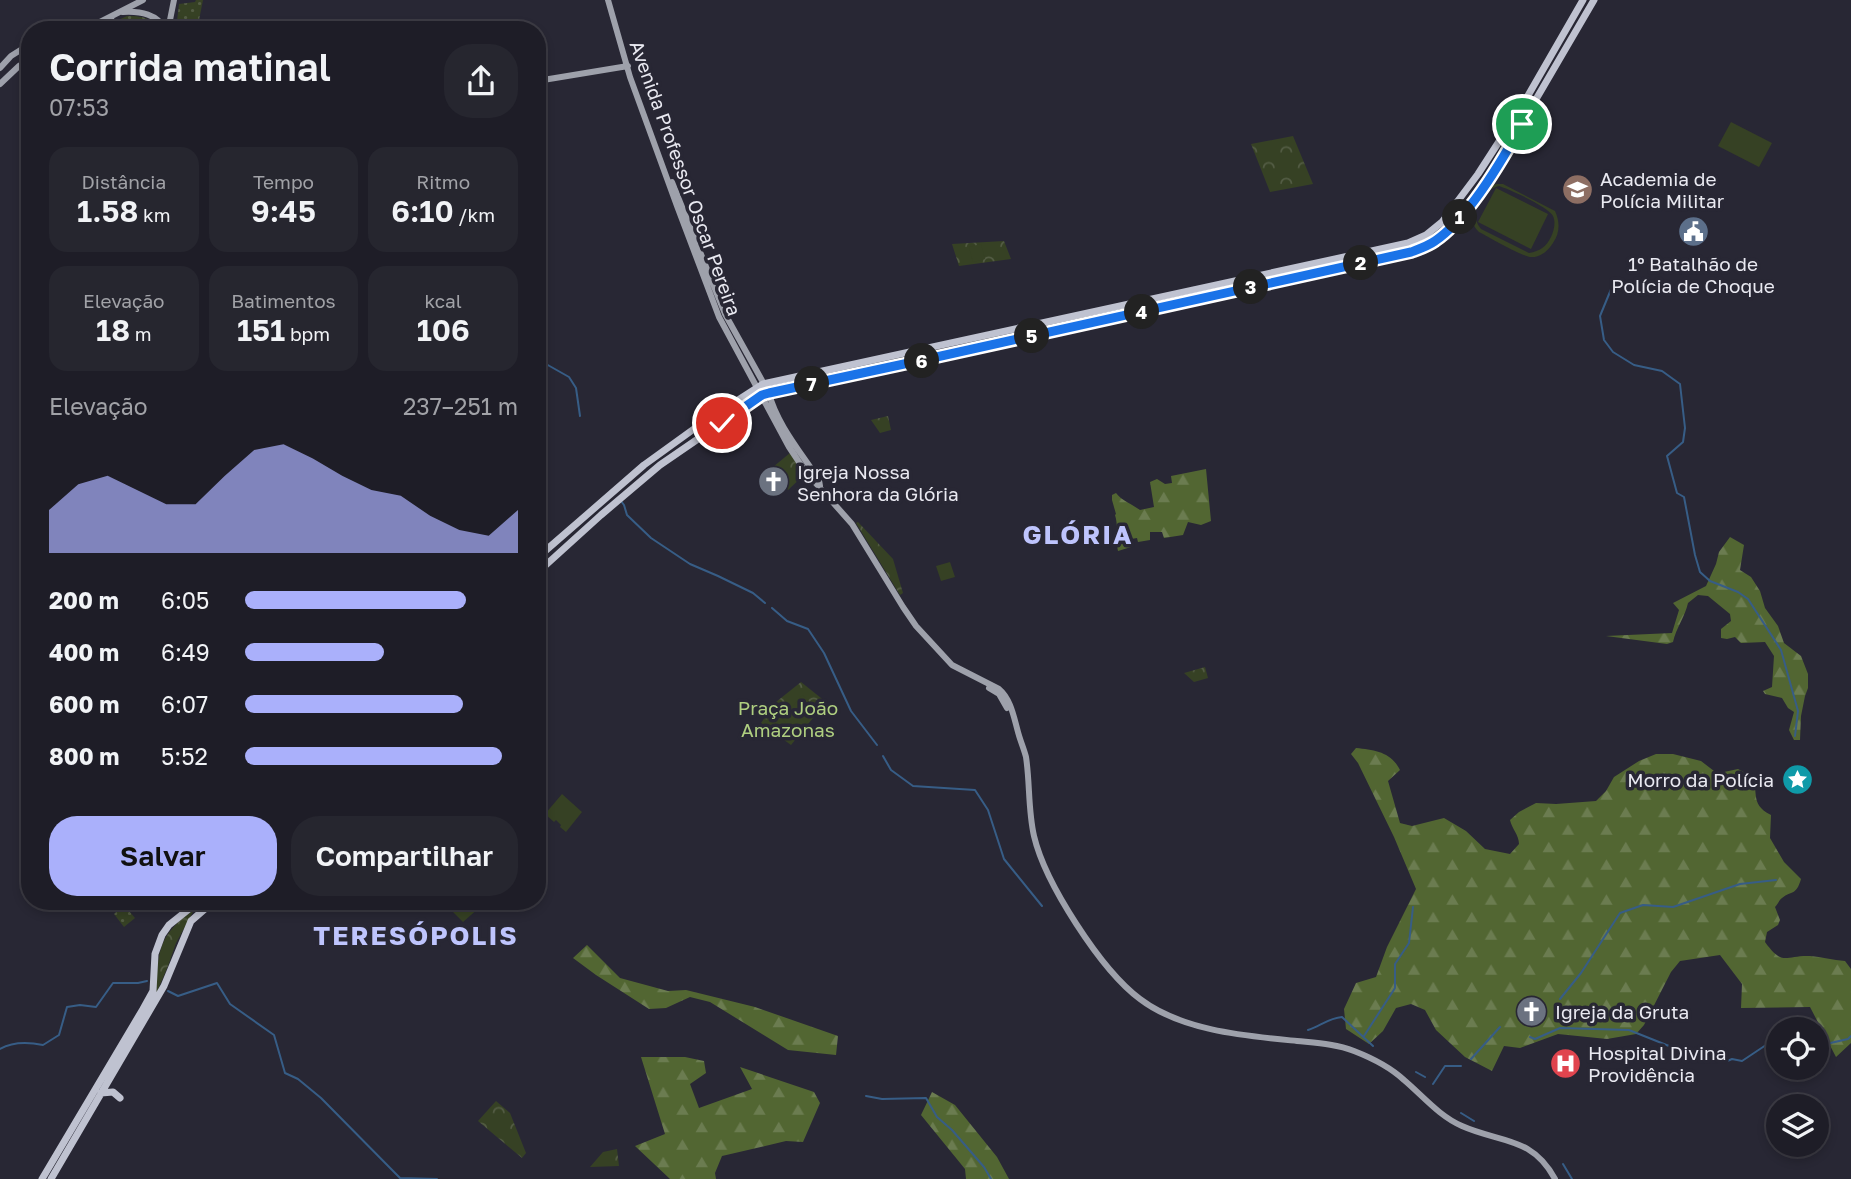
<!DOCTYPE html>
<html lang="pt">
<head>
<meta charset="utf-8">
<style>
  :root { --surface:#1e1d27; --page:#26262f; --text:#f1f3f6; --muted:#a1a2a7; --line:#3c3b44; --accent:#aab0fb }
  body { margin:0; font-family:"Golos Text",sans-serif; background:var(--page); color:var(--text); height:100vh; display:flex; flex-direction:column; font-size:26px; white-space:nowrap }
  * { box-sizing:border-box; margin:0 }
  p { font-size:23px; color:var(--muted) }
  .icon { flex:none; width:38px; height:38px; fill:none; stroke:currentColor; stroke-width:2; stroke-linecap:round; stroke-linejoin:round }
  .map { position:relative; flex:1; overflow:hidden }
  .drawer { position:absolute; left:21px; top:21px; width:525px; height:889px; display:flex; flex-direction:column; background:var(--surface); border-radius:28px; box-shadow:0 4px 10px #0003,0 0 0 2px var(--line) }
  .drawer>* { flex:none }
  .fabs { position:absolute; left:1766px; top:1017px; display:grid; gap:14px }
  .fabs a { display:grid; place-items:center; width:63px; height:63px; border-radius:50%; background:var(--surface); box-shadow:0 4px 10px #0003,0 0 0 2px var(--line); font-size:35px }
  .pin { position:absolute; display:grid; place-items:center; width:60px; height:60px; color:#fff; margin:-30px; border:4px solid #fff; border-radius:50%; box-shadow:0 2px 7px #0007 }
  .km { position:absolute; width:35px; height:35px; margin:-18px; border-radius:50%; background:#222; color:#fff; font-size:19px; line-height:35px; text-align:center }
  .round { display:grid; place-items:center; flex:none; width:74px; height:74px; border-radius:28px; background:var(--page) }
  .summary { display:flex; align-items:center; justify-content:space-between; height:119px; padding:0 28px }
  h1 { font-size:38px; font-weight:600; line-height:52px }
  .metrics { display:grid; grid-template-columns:repeat(3,1fr); gap:10px; height:119px; padding:7px 28px }
  .metrics div { display:grid; align-content:center; border-radius:18px; background:var(--page); text-align:center }
  .metrics b { font-size:30px; font-weight:600 }
  .metrics small { font-size:19px; font-weight:400 }
  .metrics p { font-size:19px }
  .chart { height:196px; padding:14px 28px }
  .chart p { display:flex; justify-content:space-between }
  .chart svg { width:100%; height:126px; margin-top:7px; fill:var(--accent); opacity:.7 }
  .cta { display:flex; gap:14px; margin-top:auto; padding:14px 28px }
  .cta a { flex:1; height:80px; border-radius:28px; background:var(--accent); color:#111; font-size:28px; font-weight:600; line-height:80px; text-align:center }
  .cta a+a { background:var(--page); color:var(--text) }
  ul { padding:0 28px; list-style:none; font-size:23px }
  li { display:grid; grid-template-columns:112px 84px 1fr; align-items:center; height:52px }
  li i { height:18px; border-radius:9px; background:var(--accent) }
  .map>svg:first-child { display:block }
  .grass { fill:url(#grass-dots) }
  .forest { fill:url(#forest-firs) }
  .park { fill:url(#park-crowns) }
  .pitch { fill:#364124; fill-rule:evenodd }
  .lines { fill:none; stroke-linecap:round; stroke-linejoin:round }
  .stream { stroke:#375d86; stroke-width:2 }
  .secondary { stroke:#9ea1ab; stroke-width:6 }
  .primary { stroke:#bfc2d0; stroke-width:7 }
  .route-casing { stroke:#fff; stroke-width:14 }
  .route { stroke:#1a73e8; stroke-width:9 }
  .labels { text-anchor:middle; dominant-baseline:central; stroke-width:7; stroke-linejoin:round; paint-order:stroke }
  .street-label { font-size:19px; fill:#e9e9f1; stroke:#282734 }
  .poi-label { font-size:19px; fill:#e9e9f1; stroke:#282734; text-anchor:start }
  .park-label { font-size:19px; fill:#afcf80; stroke:#282734 }
  .district-label { font-size:26px; font-weight:bold; letter-spacing:2px; fill:#bec4fd; stroke:#282734 }
</style>
</head>
<body>
<div class="map">
<svg width="1851" height="1179" viewBox="0 0 1851 1179">
  <defs>
    <pattern id="grass-dots" width="8" height="8" patternUnits="userSpaceOnUse" patternTransform="scale(1.75)"><rect width="8" height="8" fill="#364124"/><path d="M2 2h.1M6 6h.1" fill="none" stroke="#535c44" stroke-width="1.8" stroke-linecap="round"/></pattern>
    <pattern id="forest-firs" width="22" height="20" patternUnits="userSpaceOnUse" patternTransform="scale(1.75)"><rect width="22" height="20" fill="#526632"/><path d="M5 1l3.5 6h-7zM16 11l3.5 6h-7z" fill="#6b7c50"/></pattern>
    <pattern id="park-crowns" width="20" height="18" patternUnits="userSpaceOnUse" patternTransform="scale(1.75)"><rect width="20" height="18" fill="#364124"/><path d="M2 6a3 3 0 1 1 6 0M12 15a3 3 0 1 1 6 0" fill="none" stroke="#535c44"/></pattern>
  </defs>
  <rect width="100%" height="100%" fill="#282734"/>
  <path class="grass" d="M196,0h7l-6,30h-17l-3,-9 2,-17 16,-2z
    M127,16c13,0 26,1 32,14h-48l3,-8z
    M124,905l11,13 -11,9 -10,-13z"/>
  <path class="forest" d="M1206,469l5,52 -10,4 -13,-3 -5,13 -19,3 -2,-6h-12v8l-12,2 -1,-4 -6,1v8l-13,4c-3,-13 1,-23 -3,-36l1,-1 -4,-14v-5l4,-2c6,8 16,11 24,17l14,-3 -4,-25 7,-3 8,5 7,-1 -1,-7z
    M1730,537l14,8 -4,25 11,7 9,14 5,17 13,18 6,17 17,13 7,18v14l-3,8 -4,20 -1,24h-6l-5,-10 5,-18 -6,-4 -6,-10 -17,-4 -2,-3 9,-4 2,-31 -9,-14 -24,1 -6,-6 -8,2 -6,-1v-9l10,-8 -1,-7 -22,-18 -10,-1 -10,8c-3,14 -12,25 -15,39l-6,2 -61,-8 66,-3 7,-23 -6,-7 33,-17 10,-22 3,-12z
    M1356,748c19,2 35,4 44,22l-12,11 12,42 12,3 32,-8 22,13 19,18 25,5 9,-10c0,-9 -7,-15 -9,-24l9,-8 17,-9 20,1 40,-3 10,-10 8,-14 25,-16 17,-7h17l28,7 13,10 10,1 14,-3c2,1 9,5 11,6 13,14 -2,28 22,40l-1,23 14,24 17,17c-5,17 -9,11 -19,19 -3,2 -4,6 -7,9l5,13 -2,5 -11,7 -2,10c18,25 20,13 45,14 11,1 23,4 35,5l6,8v74l-15,14 -26,-50 -69,1 1,-24 -22,-29 -40,6 -9,11 -27,53 -8,9 -29,5 -49,-5 -38,14 -16,-2 -12,25 -27,-14 -29,-27 -11,-20 -14,-6 -15,4 -13,23 -14,13 -23,-15 -2,-20 12,-26 20,-6 11,-30 29,-58 -22,-52 -36,-74 -7,-9z
    M587,945l33,33 48,13 18,-1 69,17 83,29 -2,19 -48,-5 -78,-48 -20,-5 -24,11 -17,1 -53,-34 -23,-17z
    M641,1057h44l19,4 2,12 -16,11 9,24 53,-19 -12,-22 74,25 6,11 -17,39 -17,-1 -64,15 -7,17 1,6h-46l-35,-33 30,-12z
    M932,1092l23,13 42,52 12,22h-43l-1,-10 -44,-54z"/>
  <path class="park" d="M1293,136l20,48 -43,8 -19,-48z
    M1004,241l7,18 -52,7 -7,-22z
    M888,416l3,14 -11,3 -9,-13z
    M790,453l14,22 -16,15 -15,-23z
    M858,522l35,37 10,34 -3,2 -44,-72z
    M1205,667l3,11 -14,4 -10,-9z
    M801,682l25,20 -35,43 -30,-22 15,-21z
    M194,910l-18,33 -8,23 -12,28c2,-41 1,-59 38,-84z
    M496,1101l14,12 16,40 -4,5 -44,-37z
    M617,1149l2,17 -29,1 13,-15z"/>
  <path class="pitch" d="M1731,122l41,21 -13,24 -41,-21z
    M1497,184h6l52,27c5,11 5,22 -2,32 -5,8 -13,15 -23,14 -10,-2 -40,-19 -51,-25 -17,-16 -4,-45 18,-48zM1499,186c10,3 50,21 54,30 3,6 1,15 -2,21 -5,10 -11,14 -22,16l-48,-24c-14,-17 -1,-38 18,-43z
    M1496,188l52,26 -17,35 -53,-27z
    M981,244l4,15 -12,3 -4,-15z
    M950,562l5,15 -14,4 -5,-15z
    M802,695l16,14 -20,23 -16,-13z
    M562,794l20,18 -16,20 -6,-5 1,-2 -5,-5 -2,2 -9,-8z
    M442,901h45l-24,21z"/>
  <g class="lines">
    <path class="stream" d="M1614,282l-14,34 4,24 9,12 21,13 28,6 18,13 5,44 -2,14 -16,14 10,37 7,4 11,58 5,17 10,9 28,11 10,7 33,51 17,61 -3,25
      M537,363l9,1 23,13 7,11 4,28
      M621,501l3,4 3,10 24,23 39,26 28,12 35,17 12,10
      M772,608l15,13 21,8 16,24 27,58 26,34
      M883,756l8,14 22,16 62,4 13,20 16,49 38,47
      M168,991l10,5 39,-13 13,21 44,31 11,38 13,6 23,19 79,80 37,1
      M1560,999l21,-26 39,-60 23,-8 30,2 67,-23 36,-4
      M1308,1030c12,-4 21,-12 34,-13l31,29
      M1364,1036l31,-48v-24l14,-21 4,-36
      M1530,1037l5,2 25,-11 69,2 50,20 34,4 12,8 7,-3 10,2 24,-16h12
      M1816,1044h10l22,-5 3,-3
      M0,1049c12,-7 29,-7 43,-4l16,-10 8,-28 13,-2 16,2 17,-24h25l9,-2
      M1471,1059l29,-32
      M1416,1072l9,5
      M1433,1084l12,-18h16
      M866,1096l16,3 44,-1 11,19 15,13 32,37 7,12
      M1461,1113l13,8
      M1563,1164l9,15"/>
    <path class="secondary" d="M608,0l22,77 47,129 42,111 70,130 16,24 47,53 51,83 13,19 36,39 47,24c12,10 15,29 19,43 2,8 6,17 8,25 4,26 2,53 8,79 11,47 67,134 106,163 42,32 106,37 157,42 19,2 39,3 57,10 18,7 36,16 50,29 19,16 35,36 58,46 38,17 70,10 93,53
      M123,12c18,-1 34,2 43,18
      M77,30l19,-6 47,-24
      M107,30l5,-14
      M168,30l6,-30
      M0,68l11,-12 19,-12
      M537,81l91,-15
      M0,84l19,-18 11,-6
      M672,182l53,132 44,79c7,30 33,61 50,87l1,6
      M989,688l10,6 8,14"/>
    <path class="primary" d="M537,558l107,-93 54,-39 65,-42 645,-141 18,-8 16,-13 36,-48 44,-68 61,-106
      M537,573l64,-58 59,-50 102,-70 7,-2 163,-35 479,-106 21,-9 14,-11 22,-25 25,-34 101,-173
      M101,1093l12,-1 7,6
      M42,1179l101,-170 10,-18 2,-37 7,-19 7,-10 30,-24
      M51,1179l113,-193 27,-65 23,-20"/>
  </g>
  <g class="lines">
    <defs>
      <path id="route" d="M722,423l40,-28 7,-2 163,-35 479,-106c8,-3 17,-6 24,-11 34,-23 68,-82 87,-117"/>
    </defs>
    <use href="#route" class="route-casing"/>
    <use href="#route" class="route"/>
  </g>
  <defs>
    <symbol id="university-disc" viewBox="-11 -11 22 22"><circle r="9.5" fill="#8d6e63" stroke="#282734"/><path d="M0-5L7-2L0 1L-7-2ZM-4 1L0 2.5L4 1V4Q0 6-4 4Z" fill="#fff"/></symbol>
    <symbol id="civic-disc" viewBox="-11 -11 22 22"><circle r="9.5" fill="#5c6f8a" stroke="#282734"/><path d="M-.6-6.5H3V-4.5H.6V-3L4-1V1h2V6H-6V1h2V-1L-.6-3ZM-1.2 2.5V6h2.4V2.5Z" fill="#fff"/></symbol>
    <symbol id="church-disc" viewBox="-11 -11 22 22"><circle r="9.5" fill="#6b7280" stroke="#282734"/><path d="M-1.2-6h2.4v3.5h3.3v2.4h-3.3V6h-2.4V-.1h-3.3v-2.4h3.3Z" fill="#fff"/></symbol>
    <symbol id="sight-disc" viewBox="-11 -11 22 22"><circle r="9.5" fill="#0f9aa8" stroke="#282734"/><path d="M0-6L1.8-2.2L6-1.7L2.9 1.2L3.7 5.4L0 3.3L-3.7 5.4L-2.9 1.2L-6-1.7L-1.8-2.2Z" fill="#fff"/></symbol>
    <symbol id="hospital-disc" viewBox="-11 -11 22 22"><circle r="9.5" fill="#e0444e" stroke="#282734"/><path d="M-5-5h3v3.5h4V-5h3V5h-3V1.5h-4V5h-3Z" fill="#fff"/></symbol>
  </defs>
  <g fill-rule="evenodd">
    <use href="#university-disc" x="1560" y="172" width="35" height="35"/>
    <use href="#civic-disc" x="1676" y="214" width="35" height="35"/>
    <use href="#church-disc" x="756" y="464" width="35" height="35"/>
    <use href="#sight-disc" x="1780" y="762" width="35" height="35"/>
    <use href="#church-disc" x="1514" y="994" width="35" height="35"/>
    <use href="#hospital-disc" x="1548" y="1046" width="35" height="35"/>
  </g>
  <g class="labels">
    <g class="street-label">
      <text transform="translate(686 178) rotate(70)">Avenida Professor Oscar Pereira</text>
    </g>
    <g class="poi-label">
      <text x="1600" y="178">Academia de<tspan x="1600" dy="22">Polícia Militar</tspan></text>
      <text x="1693" y="263" text-anchor="middle">1º Batalhão de<tspan x="1693" dy="22">Polícia de Choque</tspan></text>
      <text x="797" y="471">Igreja Nossa<tspan x="797" dy="22">Senhora da Glória</tspan></text>
      <text x="1774" y="779" text-anchor="end">Morro da Polícia</text>
      <text x="1555" y="1011">Igreja da Gruta</text>
      <text x="1588" y="1052">Hospital Divina<tspan x="1588" dy="22">Providência</tspan></text>
    </g>
    <g class="park-label">
      <text x="788" y="707">Praça João<tspan x="788" dy="22">Amazonas</tspan></text>
    </g>
    <g class="district-label">
      <text x="1078" y="534">GLÓRIA</text>
      <text x="416" y="935">TERESÓPOLIS</text>
    </g>
  </g>
</svg>
<div class="fabs">
<a><svg class="icon" aria-label="locate" viewBox="0 0 24 24"><circle cx="12" cy="12" r="6"/><path d="M12 2v4M12 18v4M2 12h4M18 12h4"/></svg></a>
<a><svg class="icon" aria-label="layers" viewBox="0 0 24 24"><path d="M12 4l9 5-9 5-9-5zM3 14l9 5 9-5"/></svg></a>
</div>
<div class="pin" style="left:1522px;top:124px;background:#1e9e55"><svg class="icon" aria-label="arrive" viewBox="0 0 24 24"><path d="M6 21V4h12l-3 4 3 4H6"/></svg></div>
<div class="pin" style="left:722px;top:423px;background:#d93025"><svg class="icon" aria-label="check" viewBox="0 0 24 24"><path d="M5 12l5 5 9-10"/></svg></div>
<b class="km" style="left:1460px;top:217px">1</b>
<b class="km" style="left:1361px;top:263px">2</b>
<b class="km" style="left:1251px;top:287px">3</b>
<b class="km" style="left:1142px;top:312px">4</b>
<b class="km" style="left:1032px;top:336px">5</b>
<b class="km" style="left:922px;top:361px">6</b>
<b class="km" style="left:812px;top:384px">7</b>
<section class="drawer">
<div class="summary"><div><h1>Corrida matinal</h1><p>07:53</p></div><a class="round"><svg class="icon" aria-label="share" viewBox="0 0 24 24"><path d="M12 15V3M7 8l5-5 5 5M5 13v7h14v-7"/></svg></a></div>
<div class="metrics">
<div><p>Distância</p><b>1.58<small> km</small></b></div>
<div><p>Tempo</p><b>9:45</b></div>
<div><p>Ritmo</p><b>6:10<small> /km</small></b></div>
</div>
<div class="metrics">
<div><p>Elevação</p><b>18<small> m</small></b></div>
<div><p>Batimentos</p><b>151<small> bpm</small></b></div>
<div><p>kcal</p><b>106</b></div>
</div>
<div class="chart"><p><span>Elevação</span>237–251 m</p>
<svg viewBox="0 0 160 44" preserveAspectRatio="none"><path d="M0 44V29L10 20L20 17L30 22L40 27L50 27L60 17L70 8L80 6L90 11L100 17L110 22L120 24L130 31L140 36L150 38L160 29V44z"/></svg>
</div>
<ul>
<li><b>200 m</b>6:05<i style="width:81%"></i></li>
<li><b>400 m</b>6:49<i style="width:51%"></i></li>
<li><b>600 m</b>6:07<i style="width:80%"></i></li>
<li><b>800 m</b>5:52<i style="width:94%"></i></li>
</ul>
<div class="cta"><a>Salvar</a><a>Compartilhar</a></div>
</section>
</div>
</body>
</html>
